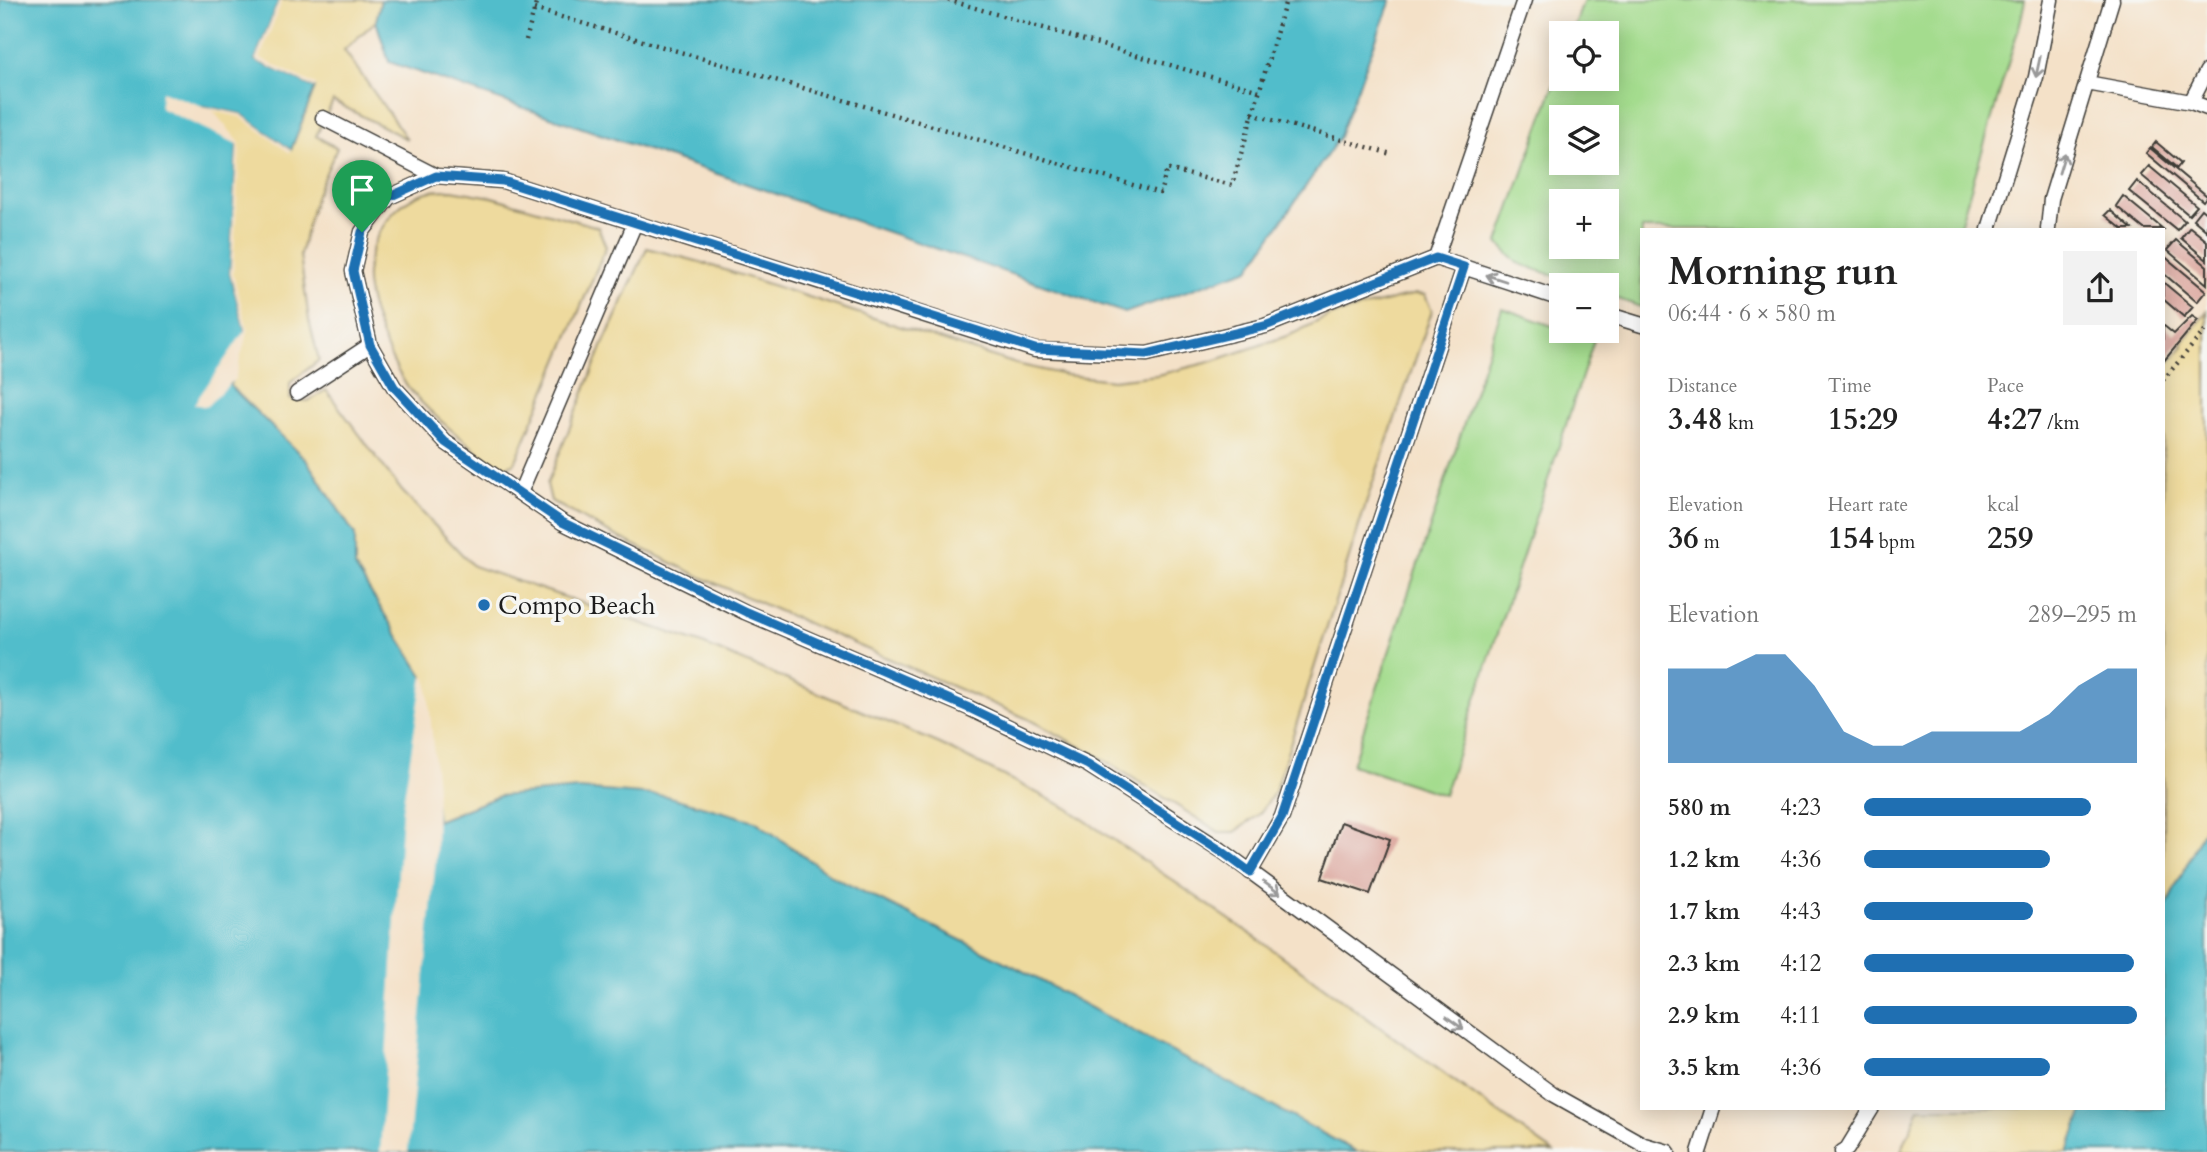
<!DOCTYPE html>
<html lang="en">
<head>
<meta charset="utf-8">
<style>
  :root { --surface:#fff; --page:#f2f2f2; --text:#222; --muted:#767676; --accent:#1f6fb2 }
  body { margin:0; font-family:Cardo,serif; background:var(--page); color:var(--text); height:100vh; display:flex; flex-direction:column; font-size:26px; white-space:nowrap }
  * { box-sizing:border-box; margin:0 }
  p { font-size:23px; color:var(--muted) }
  .icon { flex:none; width:38px; height:38px; fill:none; stroke:currentColor; stroke-width:2; stroke-linecap:round; stroke-linejoin:round }
  .map { position:relative; flex:1; overflow:hidden }
  .sheet { position:absolute; left:1640px; top:228px; width:525px; height:882px; display:flex; flex-direction:column; background:var(--surface); border-radius:0px; box-shadow:0 4px 18px #0003 }
  .sheet>* { flex:none }
  .controls { position:absolute; left:1549px; top:21px; display:grid; gap:14px }
  .controls a { display:grid; place-items:center; width:70px; height:70px; border-radius:0px; background:var(--surface); box-shadow:0 4px 18px #0003; font-size:35px }
  .pin { position:absolute; display:grid; place-items:center; width:60px; height:60px; color:#fff; margin:-72px -30px; border-radius:50% 50% 50% 0; rotate:-45deg; box-shadow:0 0 7px #0007 }
  .pin .icon { rotate:45deg }
  .round { display:grid; place-items:center; flex:none; width:74px; height:74px; border-radius:0px; background:var(--page) }
  .headline { display:flex; align-items:center; justify-content:space-between; height:119px; padding:0 28px }
  h1 { font-size:38px; font-weight:700; line-height:52px }
  .metrics { display:grid; grid-template-columns:repeat(3,1fr); gap:10px; height:119px; padding:7px 28px }
  .metrics div { display:grid; align-content:center }
  .metrics b { font-size:30px; font-weight:700 }
  .metrics small { font-size:19px; font-weight:400 }
  .metrics p { font-size:19px }
  .chart { height:196px; padding:14px 28px }
  .chart p { display:flex; justify-content:space-between }
  .chart svg { width:100%; height:126px; margin-top:7px; fill:var(--accent); opacity:.7 }
  ul { padding:0 28px; list-style:none; font-size:23px }
  li { display:grid; grid-template-columns:112px 84px 1fr; align-items:center; height:52px }
  li i { height:18px; border-radius:9px; background:var(--accent) }
  .map>svg:first-child { display:block }
  .green { fill:#a4dc8e; stroke:#607c55; stroke-width:2; fill-rule:evenodd }
  .sand { fill:#eeda9e; stroke:#857b5d; stroke-width:2 }
  .water { fill:#51bdcb; stroke:#366c74; stroke-width:2 }
  .pier { fill:#f4e1c8 }
  .building { fill:#d99f95 }
  .lines { fill:none; stroke-linecap:round; stroke-linejoin:round }
  .lane-casing { stroke:#3c3a36; stroke-width:17 }
  .path { stroke:#3c3a36; stroke-width:4.5; stroke-dasharray:2 5; stroke-linecap:butt }
  .lane { stroke:#fff; stroke-width:14 }
  .oneway { stroke:#999 }
  .route-casing { stroke:#fff; stroke-width:14 }
  .route { stroke:#1f6fb2; stroke-width:9 }
  .poi-dot { fill:#1f6fb2; stroke:#f6f6f2; stroke-width:2.5 }
  .labels { text-anchor:middle; dominant-baseline:central; stroke-width:7; stroke-linejoin:round; paint-order:stroke }
  .poi-label { font-size:26px; fill:#1c1c1c; stroke:#f6f6f2; text-anchor:start }
</style>
</head>
<body>
<div class="map">
<svg width="2207" height="1152" viewBox="0 0 2207 1152">
  <rect width="100%" height="100%" fill="#f6f6f2"/>
  <filter id="ink" filterUnits="userSpaceOnUse"><feTurbulence type="fractalNoise" baseFrequency=".0143" numOctaves="2"/><feDisplacementMap in="SourceGraphic" scale="14" xChannelSelector="R" yChannelSelector="G"/><feConvolveMatrix kernelMatrix="1 2 1 2 8 2 1 2 1" color-interpolation-filters="sRGB"/></filter>
  <filter id="wash" filterUnits="userSpaceOnUse"><feTurbulence type="fractalNoise" baseFrequency=".00686" numOctaves="4" result="noise"/><feDisplacementMap in="SourceGraphic" scale="28" xChannelSelector="R" yChannelSelector="G"/><feGaussianBlur stdDeviation="1.57" result="paint"/><feColorMatrix in="noise" values="0 0 0 0 0 0 0 0 0 0 0 0 0 0 0 0 0 1.4 0 .05"/><feComposite in="paint" operator="in"/></filter>
  <g filter="url(#wash)">
    <rect width="100%" height="100%" fill="#f4e1c8"/>
    <path class="green" d="M1584,0h441l-4,20 -62,209h-317l-1,78 -34,-12 -1,-10h-26l-63,-22 -19,-20 63,-178v14h45v-46h-34zM1561,117h45v46h-45zM1606,201v46h-45v-46z
      M1502,308l59,21v2l33,9 -150,455 -92,-30z"/>
    <path class="sand" d="M279,0h102l-5,21 -32,29 63,89 -74,-38 -17,35 21,12 -21,47 -16,60 9,65 10,40 -29,23v16l18,2 18,-11 76,101 71,75 227,77 240,101 127,64 185,127 301,217h-196l-338,-183 -186,-92 -78,-56 -256,-25 -63,25 -13,-145 -68,-109v-32l-49,-75 -76,-74v-112l7,-130 -34,-38 52,-46z
      M452,190l40,7 106,30 8,20 -91,216 -14,6c-31,-24 -63,-47 -89,-77 -19,-22 -47,-89 -45,-118 3,-36 26,-75 64,-83 6,-1 14,-1 21,-1z
      M647,248l53,14 316,102 50,11 47,5 44,-5 53,-13 80,-27 39,-19 87,-22 9,1 7,16 -61,177 -96,304 -16,22 -24,18h-16l-126,-79 -65,-34 -325,-141 -95,-46 -57,-31 -4,-17 58,-144z
      M2207,311v512l-44,90v-545l21,-22 -2,-2z
      M1919,1108h165l-16,44h-167z"/>
    <path class="water" d="M0,0h279l-24,60 60,28 -24,62 -50,-36 -37,-8 33,38 -7,130 15,56 -15,56 76,74 49,75v32l68,109 14,145 62,-25 80,-7 87,7 89,25 78,56 186,92 338,183h-1357z
      M381,0h1010l-53,139 -89,130 -124,44 -736,-251 -13,-41z
      M2207,823v329h-139l16,-44h79v-195z"/>
    <path class="pier" d="M279,0l3,1 -22,57 56,27 -1,3 -60,-28z
      M161,91l42,15 38,8 50,36 -1,3 -50,-36 -27,-6 27,32 -7,131 15,56 -13,49 -29,28 -12,-3 51,-74 -15,-56 7,-130 -77,-36z
      M423,676l4,2 10,109 -1,70 -28,295h-28l22,-342z"/>
    <g id="blocks">
      <path class="building" d="M2156,142l25,21 -4,5 -25,-21z
        M2150,148l57,48 -4,5 -57,-48z
        M2149,166l48,40 -8,9 -48,-40z
        M2137,181l48,40 -8,9 -48,-39z
        M2123,196l40,33h-19l-28,-23z
        M2201,209l6,5v17l-14,-12z
        M2110,210l22,19h-10l-17,-14z
        M2190,227l17,14v19l-26,-22z
        M2176,240l31,26v18l-40,-34z
        M2163,255l43,36 -9,11 -34,-29z
        M2163,282l30,25 -9,10 -21,-18z
        M2192,316l6,4 -35,42v-37l11,9z
        M1341,822l49,17 -20,55 -48,-16z"/>
    </g>
  </g>
  <g filter="url(#ink)">
    <use href="#blocks" fill-opacity="0" stroke="#3c3a36" stroke-width="2"/>
    <g class="lines">
      <defs>
        <path id="lane" d="M2087,83l104,19 16,-31
          M2191,102l16,6
          M323,118l113,58
          M1989,229l47,-152 15,-77
          M2048,229l3,-30 61,-199
          M1436,258l88,-258
          M1561,299l-125,-41 -171,68 -118,28 -112,-4 -532,-169 -67,-5 -47,21 -27,35 -9,39 17,74 24,42 51,55 117,80 183,90 224,96 119,57 133,85 332,244 91,51 24,7
          M1606,314l36,11
          M297,393l73,-48
          M520,493l115,-270
          M1250,872l32,-55 182,-550
          M1699,1152l14,-44
          M1842,1152l5,-3 25,-41"/>
      </defs>
      <use href="#lane" class="lane-casing"/>
      <path class="path" d="M948,0l311,91
        M534,9l626,184 7,-24 65,16 54,-185
        M526,40l11,-40
        M1252,114l139,40
        M2163,380l44,-52"/>
      <use href="#lane" class="lane"/>
    </g>
    <defs><path id="oneway-shaft" d="M-6 0H5M1.5-3L5.5 0L1.5 3" fill="none" stroke-width="1.6" stroke-linecap="round" stroke-linejoin="round" transform="scale(1.75)"/></defs>
    <g class="oneway">
      <use href="#oneway-shaft" transform="translate(2038 67) rotate(102)"/>
      <use href="#oneway-shaft" transform="translate(2062 163) rotate(-73)"/>
      <use href="#oneway-shaft" transform="translate(1496 278) rotate(-162)"/>
      <use href="#oneway-shaft" transform="translate(1272 888) rotate(36)"/>
      <use href="#oneway-shaft" transform="translate(1455 1023) rotate(36)"/>
    </g>
  </g>
  <g class="lines" filter="url(#ink)">
    <defs>
      <path id="route" d="M436,176l67,5 532,168 112,5 118,-28 171,-68 28,9 -182,550 -32,55 -30,-22 -132,-85 -119,-57 -223,-96 -184,-90 -117,-80 -51,-55 -24,-42 -17,-74 9,-39 27,-35z"/>
    </defs>
    <use href="#route" class="route-casing"/>
    <use href="#route" class="route"/>
  </g>
  <circle class="poi-dot" cx="484" cy="605" r="7"/>
  <g class="labels">
    <g class="poi-label">
      <text x="498" y="605">Compo Beach</text>
    </g>
  </g>
</svg>
<div class="controls">
<a><svg class="icon" aria-label="locate" viewBox="0 0 24 24"><circle cx="12" cy="12" r="6"/><path d="M12 2v4M12 18v4M2 12h4M18 12h4"/></svg></a>
<a><svg class="icon" aria-label="layers" viewBox="0 0 24 24"><path d="M12 4l9 5-9 5-9-5zM3 14l9 5 9-5"/></svg></a>
<a>+</a>
<a>−</a>
</div>
<div class="pin" style="left:362px;top:232px;background:#1e9e55"><svg class="icon" aria-label="arrive" viewBox="0 0 24 24"><path d="M6 21V4h12l-3 4 3 4H6"/></svg></div>
<section class="sheet">
<div class="headline"><div><h1>Morning run</h1><p>06:44 · 6 × 580 m</p></div><a class="round"><svg class="icon" aria-label="share" viewBox="0 0 24 24"><path d="M12 15V3M7 8l5-5 5 5M5 13v7h14v-7"/></svg></a></div>
<div class="metrics">
<div><p>Distance</p><b>3.48<small> km</small></b></div>
<div><p>Time</p><b>15:29</b></div>
<div><p>Pace</p><b>4:27<small> /km</small></b></div>
</div>
<div class="metrics">
<div><p>Elevation</p><b>36<small> m</small></b></div>
<div><p>Heart rate</p><b>154<small> bpm</small></b></div>
<div><p>kcal</p><b>259</b></div>
</div>
<div class="chart"><p><span>Elevation</span>289–295 m</p>
<svg viewBox="0 0 160 44" preserveAspectRatio="none"><path d="M0 44V11L10 11L20 11L30 6L40 6L50 17L60 33L70 38L80 38L90 33L100 33L110 33L120 33L130 27L140 17L150 11L160 11V44z"/></svg>
</div>
<ul>
<li><b>580 m</b>4:23<i style="width:83%"></i></li>
<li><b>1.2 km</b>4:36<i style="width:68%"></i></li>
<li><b>1.7 km</b>4:43<i style="width:62%"></i></li>
<li><b>2.3 km</b>4:12<i style="width:99%"></i></li>
<li><b>2.9 km</b>4:11<i style="width:100%"></i></li>
<li><b>3.5 km</b>4:36<i style="width:68%"></i></li>
</ul>
</section>
</div>
</body>
</html>
